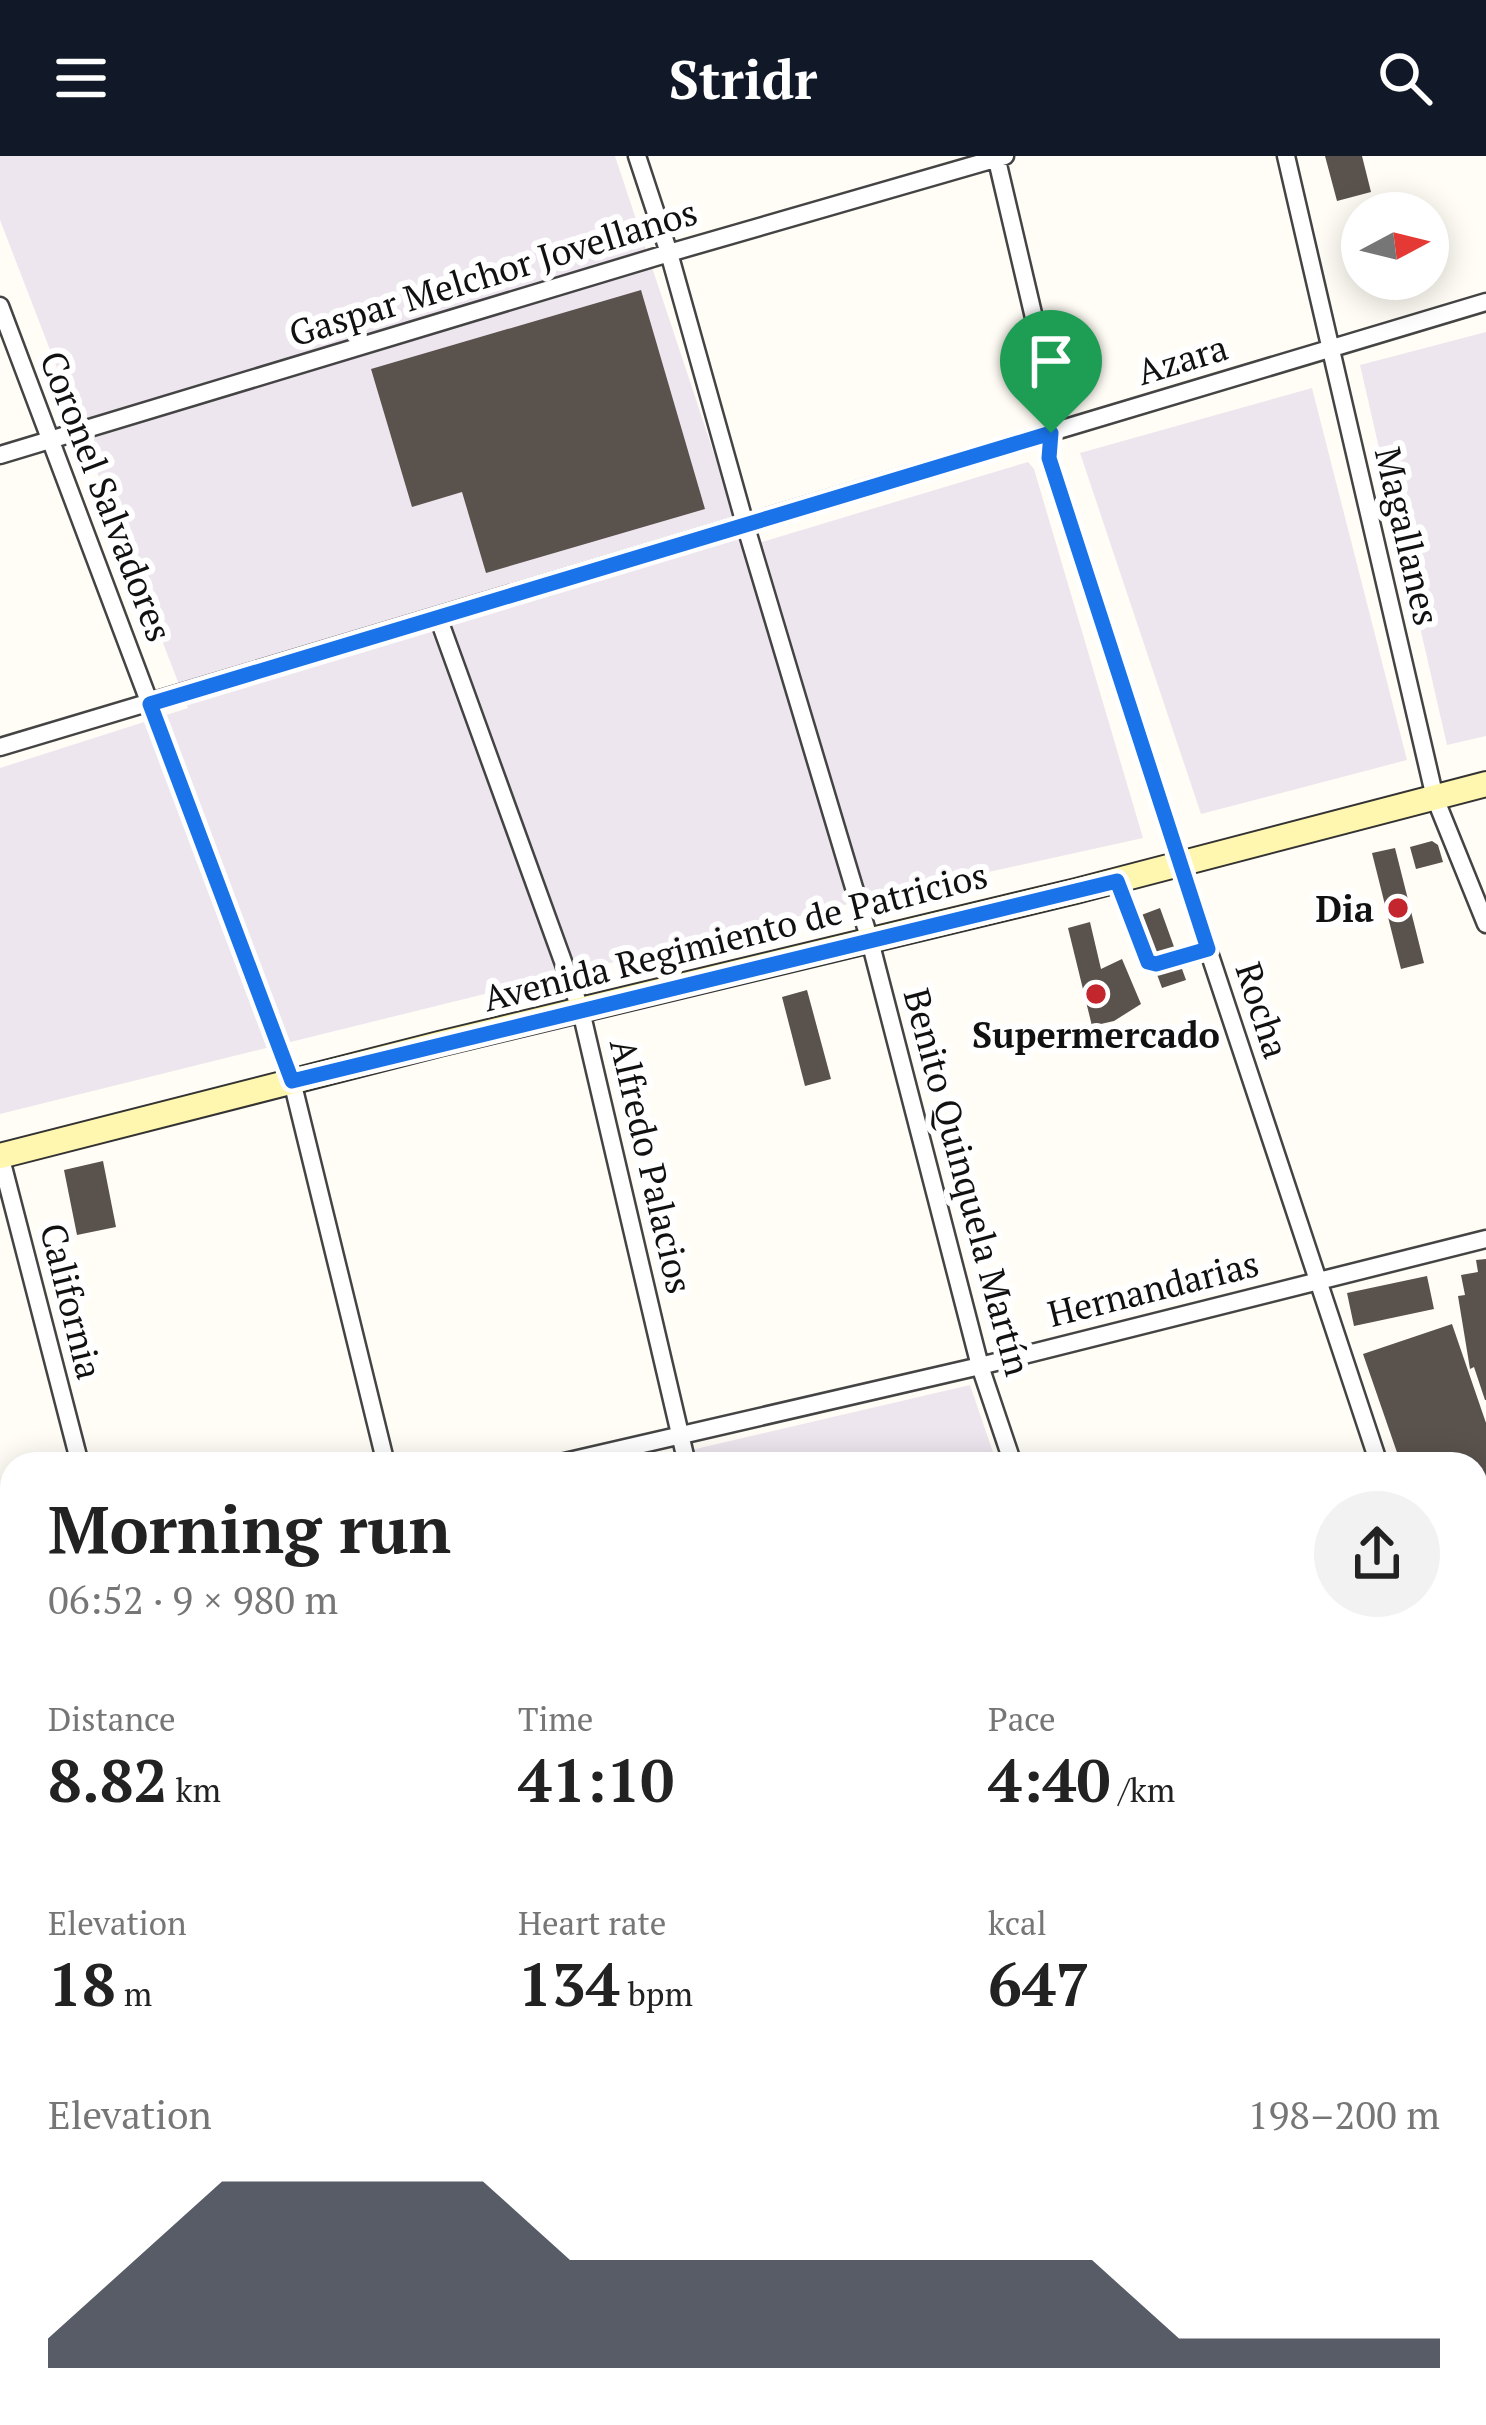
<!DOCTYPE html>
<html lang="en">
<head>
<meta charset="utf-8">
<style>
  :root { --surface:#fff; --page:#f2f2f2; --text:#222; --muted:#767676; --accent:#111827 }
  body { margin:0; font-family:"PT Serif",serif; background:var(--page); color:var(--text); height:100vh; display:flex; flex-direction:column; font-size:45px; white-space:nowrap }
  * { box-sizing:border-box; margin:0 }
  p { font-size:39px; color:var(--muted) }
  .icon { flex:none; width:66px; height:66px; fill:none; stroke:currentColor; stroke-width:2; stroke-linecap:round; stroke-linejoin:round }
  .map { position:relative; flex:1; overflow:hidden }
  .side { position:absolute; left:0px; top:1296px; width:1488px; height:975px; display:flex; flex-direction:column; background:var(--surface); border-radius:36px 36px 0 0; box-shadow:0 6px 30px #0003 }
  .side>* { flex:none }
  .needle { width:78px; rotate:83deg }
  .fabs { position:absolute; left:1341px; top:36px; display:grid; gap:24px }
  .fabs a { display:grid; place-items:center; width:108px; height:108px; border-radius:50%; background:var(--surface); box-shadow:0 6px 30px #0003; font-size:60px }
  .pin { position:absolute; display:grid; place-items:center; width:102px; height:102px; color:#fff; margin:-123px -51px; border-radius:50% 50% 50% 0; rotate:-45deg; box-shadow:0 0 12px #0007 }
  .pin .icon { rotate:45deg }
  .round { display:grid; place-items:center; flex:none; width:126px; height:126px; border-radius:63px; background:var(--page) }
  .head { display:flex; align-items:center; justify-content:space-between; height:204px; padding:0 48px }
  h1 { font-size:66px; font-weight:700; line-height:90px }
  .figures { display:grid; grid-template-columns:repeat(3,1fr); gap:18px; height:204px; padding:12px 48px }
  .figures div { display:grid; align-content:center }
  .figures b { font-size:60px; font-weight:700 }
  .figures small { font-size:33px; font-weight:400 }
  .figures p { font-size:33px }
  .chart { height:336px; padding:24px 48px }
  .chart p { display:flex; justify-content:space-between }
  .chart svg { width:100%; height:216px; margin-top:12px; fill:var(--accent); opacity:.7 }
  header { display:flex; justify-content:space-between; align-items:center; height:156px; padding:0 48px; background:var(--accent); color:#fff; font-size:54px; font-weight:700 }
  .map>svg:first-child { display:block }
  .industrial { fill:#eee6ef }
  .building { fill:#5a524d }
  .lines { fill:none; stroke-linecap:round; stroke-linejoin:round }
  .service-casing { stroke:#444; stroke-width:12 }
  .minor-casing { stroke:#444; stroke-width:21 }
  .secondary-casing { stroke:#333; stroke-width:28 }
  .service { stroke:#fff; stroke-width:8 }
  .minor { stroke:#fff; stroke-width:16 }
  .secondary { stroke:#fff6b0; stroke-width:24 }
  .route-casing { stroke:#fff; stroke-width:24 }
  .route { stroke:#1a73e8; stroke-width:15 }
  .poi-dot { fill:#c4262e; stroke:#fff; stroke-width:4.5 }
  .labels { text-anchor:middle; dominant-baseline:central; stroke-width:12; stroke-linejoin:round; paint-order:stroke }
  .street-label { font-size:36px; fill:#111; stroke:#fff }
  .poi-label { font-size:36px; font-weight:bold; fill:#111; stroke:#fff; text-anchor:end }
</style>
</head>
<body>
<header><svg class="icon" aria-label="menu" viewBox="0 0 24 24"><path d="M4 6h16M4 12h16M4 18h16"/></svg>Stridr<svg class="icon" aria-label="search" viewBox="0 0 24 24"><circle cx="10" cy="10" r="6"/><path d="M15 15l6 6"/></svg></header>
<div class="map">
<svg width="1486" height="2269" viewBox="0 0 1486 2269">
  <rect width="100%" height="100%" fill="#fffdf5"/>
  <path class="industrial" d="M0,0h615l130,391 283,-85 6,7 109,369 -267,59 -876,217v-346l188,-60 -188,-488z
    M1486,176v404l-39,9 -87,-380z
    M1312,232l95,372 -206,54 -121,-361z
    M970,1229l27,79h-307l-3,-13z
    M1476,1660l10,29v580h-82l-6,-10h78z
    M0,2106l12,47v106h27l3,10h-42z"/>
  <path class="building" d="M1325,0h37l9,36 -34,9z
    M641,134l64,219 -219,64 -24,-81 -50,15 -41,-138z
    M1432,685l6,4 5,17 -27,7 -6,-22z
    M1395,692l29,115 -23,6 -29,-116z
    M1160,752l26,72 -24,8 -26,-71z
    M1090,766l11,47 21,-10 19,45 -27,17 -22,5 -24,-98z
    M807,834l24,89 -26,7 -23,-89z
    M103,1005l13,66 -39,8 -13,-65z
    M1486,1103v141h-1l-11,-33 -4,2 -12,-73 7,-1 -4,-20 17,-3 -2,-12z
    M1427,1120l7,33 -80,17 -7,-33z
    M1452,1168l34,99v78l-10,4v-41h-75l-38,-110z
    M1476,1360l10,38v56l-10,2z
    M1486,1515v41l-1,1 -9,-29v-10z
    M544,2259h43l4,10h-49z"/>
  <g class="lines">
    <defs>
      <path id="service" d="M1117,726l31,80 9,2 50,-15"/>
      <path id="minor" d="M637,0l32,97 76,271 125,417 110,425 33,98
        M996,0l59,251 -6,51 131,407 199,599
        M1286,0l149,642 51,126
        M0,150l292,775 94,383
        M0,299l669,-202 336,-97
        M438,461l143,394 106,453
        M0,591l1486,-445
        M0,999l80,309
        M556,1308l424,-98 506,-127
        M0,1442l12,-3
        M1476,1491l10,-3
        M1476,1596l10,28
        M0,1867l12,-3
        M1476,2002l10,-6
        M0,2071l12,48
        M47,2259l2,10
        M326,2259l3,10
        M701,2259l7,10
        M1367,2259l6,10
        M233,2269l17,-10
        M1046,2269l16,-10"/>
      <path id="secondary" d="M0,1000l439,-112 637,-153 410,-107"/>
    </defs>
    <use href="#service" class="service-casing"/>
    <use href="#minor" class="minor-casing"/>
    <use href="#secondary" class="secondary-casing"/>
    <use href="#service" class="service"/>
    <use href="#minor" class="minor"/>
    <use href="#secondary" class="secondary"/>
  </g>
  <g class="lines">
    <defs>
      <path id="route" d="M1051,277l-2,25 159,491 -52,15 -8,-2 -31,-81 -825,200 -142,-377z"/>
    </defs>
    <use href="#route" class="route-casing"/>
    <use href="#route" class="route"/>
  </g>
  <g class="poi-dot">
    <circle cx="1398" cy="752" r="12"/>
    <circle cx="1096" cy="838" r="12"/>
  </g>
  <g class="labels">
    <g class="street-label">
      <text transform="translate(493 116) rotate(-17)">Gaspar Melchor Jovellanos</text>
      <text transform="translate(1182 203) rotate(-17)">Azara</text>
      <text transform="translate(107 340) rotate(69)">Coronel Salvadores</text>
      <text transform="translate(1408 380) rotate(77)">Magallanes</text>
      <text transform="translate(735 780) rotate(-14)">Avenida Regimiento de Patricios</text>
      <text transform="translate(1263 854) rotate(72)">Rocha</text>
      <text transform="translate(652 1010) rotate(77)">Alfredo Palacios</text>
      <text transform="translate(968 1026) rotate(75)">Benito Quinquela Martín</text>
      <text transform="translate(1153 1132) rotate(-14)">Hernandarias</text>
      <text transform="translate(72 1145) rotate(76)">California</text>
    </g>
    <g class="poi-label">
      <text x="1374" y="752">Dia</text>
      <text x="1096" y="878" text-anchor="middle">Supermercado</text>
    </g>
  </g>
</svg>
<div class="fabs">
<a><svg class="needle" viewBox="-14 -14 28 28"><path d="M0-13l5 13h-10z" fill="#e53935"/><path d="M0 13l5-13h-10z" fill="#767676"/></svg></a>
</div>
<div class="pin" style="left:1051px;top:277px;background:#1e9e55"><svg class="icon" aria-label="arrive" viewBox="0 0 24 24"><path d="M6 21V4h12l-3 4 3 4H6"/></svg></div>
<section class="side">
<div class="head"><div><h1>Morning run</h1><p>06:52 · 9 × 980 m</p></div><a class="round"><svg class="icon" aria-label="share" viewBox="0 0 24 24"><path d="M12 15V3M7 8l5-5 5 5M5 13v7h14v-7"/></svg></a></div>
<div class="figures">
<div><p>Distance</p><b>8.82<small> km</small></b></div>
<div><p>Time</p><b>41:10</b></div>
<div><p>Pace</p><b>4:40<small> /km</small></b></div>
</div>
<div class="figures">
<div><p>Elevation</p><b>18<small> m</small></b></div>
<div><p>Heart rate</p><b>134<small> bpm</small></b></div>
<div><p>kcal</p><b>647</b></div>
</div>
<div class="chart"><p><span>Elevation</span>198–200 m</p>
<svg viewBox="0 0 160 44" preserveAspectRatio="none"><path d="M0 44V38L10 22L20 6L30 6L40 6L50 6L60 22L70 22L80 22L90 22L100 22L110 22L120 22L130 38L140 38L150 38L160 38V44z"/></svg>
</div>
</section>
</div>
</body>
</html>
